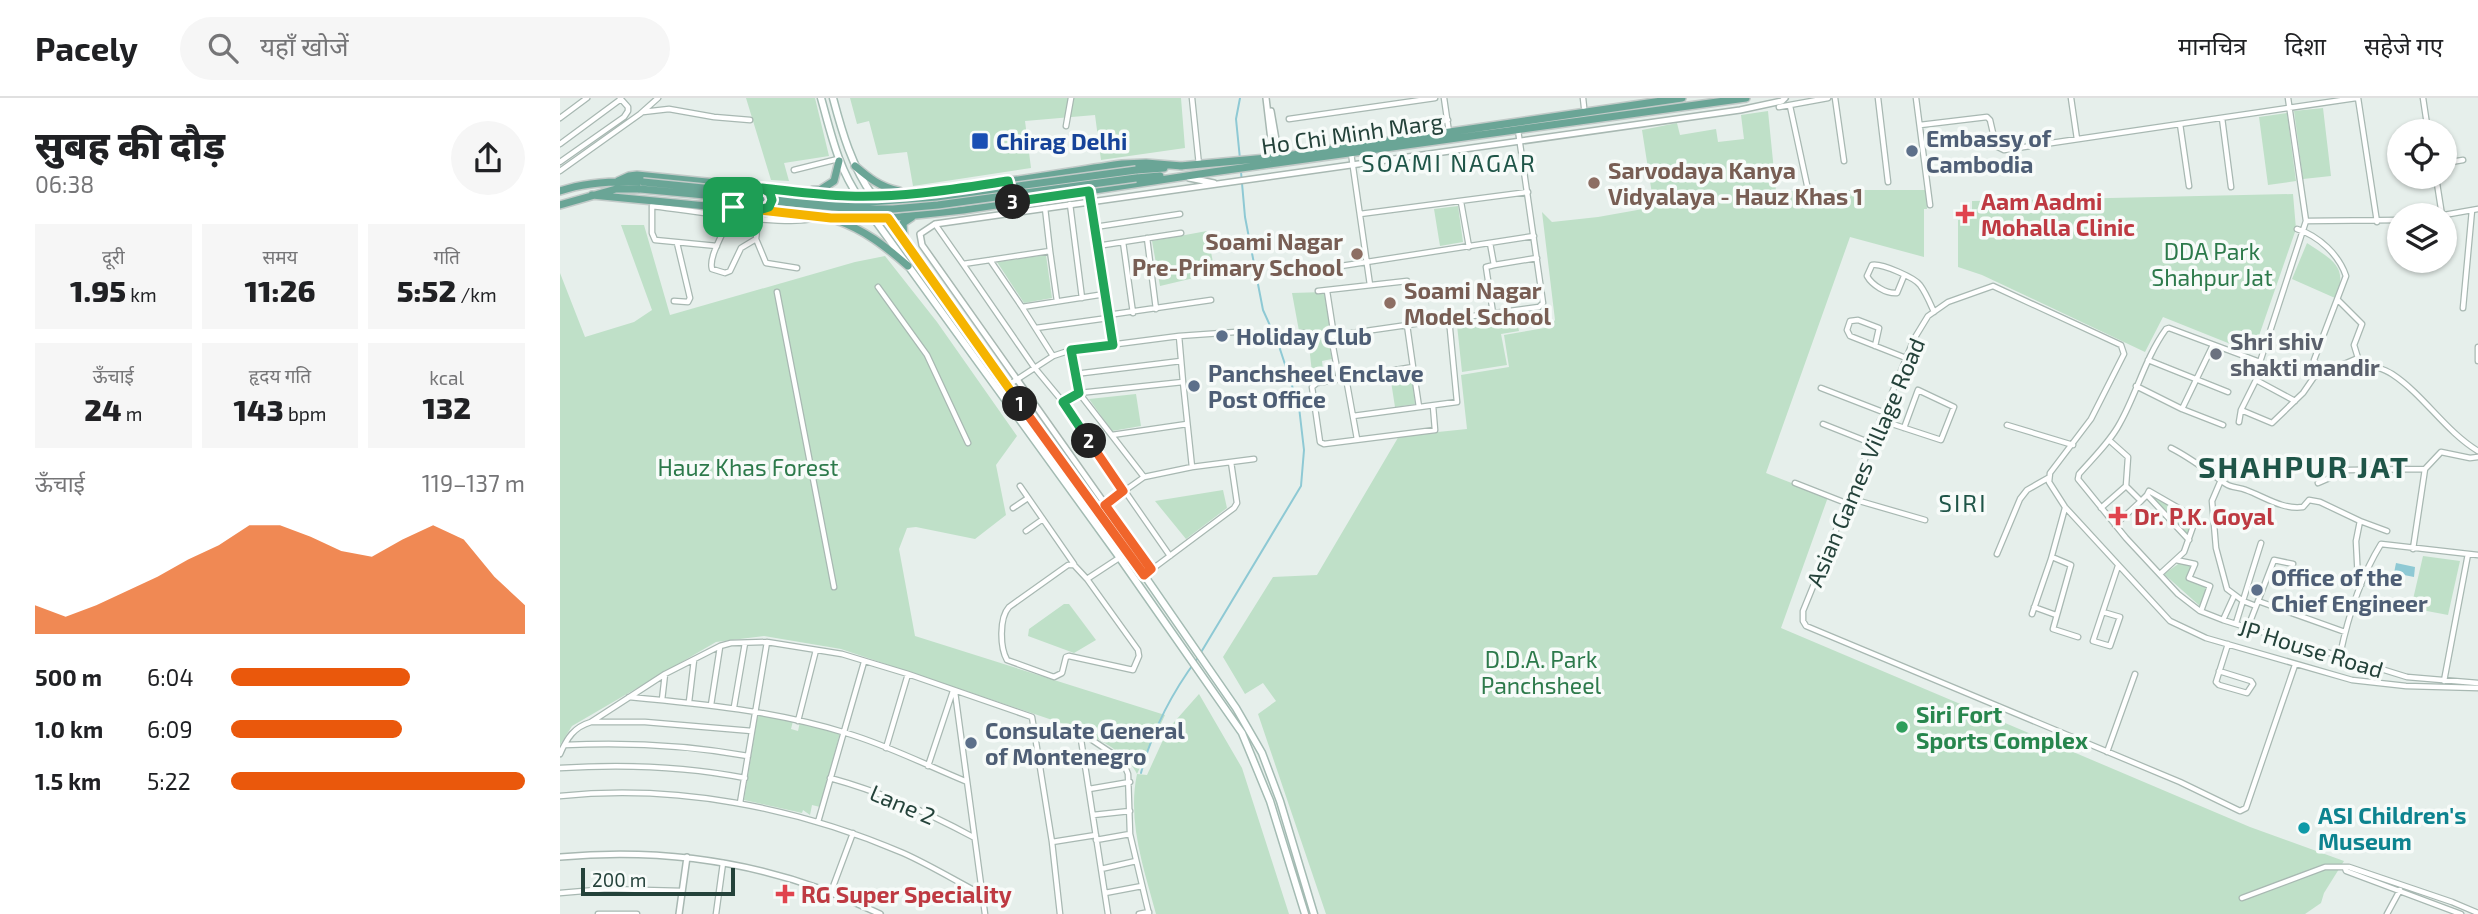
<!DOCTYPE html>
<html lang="hi">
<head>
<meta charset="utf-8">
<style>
  :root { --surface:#fff; --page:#f6f6f6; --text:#202124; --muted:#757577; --line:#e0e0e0; --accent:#ea580c }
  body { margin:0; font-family:"Exo 2","Noto Sans Devanagari",sans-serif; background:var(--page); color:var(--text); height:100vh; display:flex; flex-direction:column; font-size:26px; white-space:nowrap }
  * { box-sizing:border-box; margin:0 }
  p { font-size:23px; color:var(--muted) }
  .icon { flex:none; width:38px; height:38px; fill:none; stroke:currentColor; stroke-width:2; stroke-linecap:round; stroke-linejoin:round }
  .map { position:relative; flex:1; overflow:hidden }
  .panel { display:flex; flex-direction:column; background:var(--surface); width:560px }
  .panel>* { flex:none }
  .fabs { position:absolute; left:1827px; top:21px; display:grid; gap:14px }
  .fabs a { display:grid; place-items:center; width:70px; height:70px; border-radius:50%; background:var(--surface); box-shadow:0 2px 5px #0004; font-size:35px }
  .scale { position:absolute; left:21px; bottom:18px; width:154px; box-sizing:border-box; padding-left:7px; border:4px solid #24423a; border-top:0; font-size:19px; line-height:24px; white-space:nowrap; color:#24423a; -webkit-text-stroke:5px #f7fbf9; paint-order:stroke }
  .pin { position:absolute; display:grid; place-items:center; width:60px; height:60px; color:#fff; margin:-30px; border-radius:14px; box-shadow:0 4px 10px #0006 }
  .km { position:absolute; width:35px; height:35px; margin:-18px; border-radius:50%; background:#222; color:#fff; font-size:19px; line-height:35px; text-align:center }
  .round { display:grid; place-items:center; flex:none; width:74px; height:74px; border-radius:37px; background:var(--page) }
  .head { display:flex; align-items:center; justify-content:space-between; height:119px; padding:0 35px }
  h1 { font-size:38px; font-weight:800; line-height:52px }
  .stats { display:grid; grid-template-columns:repeat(3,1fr); gap:10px; height:119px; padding:7px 35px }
  .stats div { display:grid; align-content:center; border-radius:0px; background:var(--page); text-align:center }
  .stats b { font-size:30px; font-weight:800 }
  .stats small { font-size:19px; font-weight:400 }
  .stats p { font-size:19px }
  .chart { height:196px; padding:14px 35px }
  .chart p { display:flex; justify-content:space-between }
  .chart svg { width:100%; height:126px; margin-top:7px; fill:var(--accent); opacity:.7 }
  ul { padding:0 35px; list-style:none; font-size:23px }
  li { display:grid; grid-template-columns:112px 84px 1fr; align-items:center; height:52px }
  li i { height:18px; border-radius:9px; background:var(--accent) }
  header { display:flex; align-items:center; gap:42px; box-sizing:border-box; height:98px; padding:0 35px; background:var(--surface); border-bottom:2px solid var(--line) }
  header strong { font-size:33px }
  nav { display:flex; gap:38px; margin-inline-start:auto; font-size:24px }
  .search { width:490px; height:63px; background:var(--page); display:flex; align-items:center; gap:18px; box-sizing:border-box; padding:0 24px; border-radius:38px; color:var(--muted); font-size:26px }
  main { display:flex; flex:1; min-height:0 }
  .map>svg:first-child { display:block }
  .green { fill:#bfe0c8 }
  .water { fill:#8ec9d4 }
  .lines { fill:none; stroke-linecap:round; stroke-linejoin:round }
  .stream { stroke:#8ec9d4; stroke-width:2 }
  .minor-casing { stroke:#a8b8b2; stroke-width:7 }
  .tertiary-casing { stroke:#a8b8b2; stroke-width:8 }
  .secondary-casing { stroke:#a4bbb3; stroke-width:9 }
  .primary-casing { stroke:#c2cac8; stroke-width:10 }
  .minor { stroke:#fff; stroke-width:4.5 }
  .tertiary { stroke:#fff; stroke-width:5 }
  .secondary { stroke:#fff; stroke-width:6 }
  .primary { stroke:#6aa596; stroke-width:7 }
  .primary-bridge-casing { stroke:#c2cac8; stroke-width:10; stroke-linecap:butt }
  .primary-bridge { stroke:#6aa596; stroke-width:7 }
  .split-1-casing { stroke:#fff; stroke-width:14 }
  .split-2-casing { stroke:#fff; stroke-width:14 }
  .split-3-casing { stroke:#fff; stroke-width:14 }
  .split-4-casing { stroke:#fff; stroke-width:14 }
  .split-1 { stroke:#f5b400; stroke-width:9 }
  .split-2 { stroke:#f0652b; stroke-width:9 }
  .split-3 { stroke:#22a559; stroke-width:9 }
  .split-4 { stroke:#22a559; stroke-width:9 }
  .transit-dot { fill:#1a4fb4; stroke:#f7fbf9; stroke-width:2.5 }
  .service-dot { fill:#5c6f8a; stroke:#f7fbf9; stroke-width:2.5 }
  .education-dot { fill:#8d6e63; stroke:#f7fbf9; stroke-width:2.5 }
  .health-dot { fill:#e0444e; stroke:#f7fbf9; stroke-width:2.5 }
  .worship-dot { fill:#6b7280; stroke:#f7fbf9; stroke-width:2.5 }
  .leisure-dot { fill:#2e9e5b; stroke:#f7fbf9; stroke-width:2.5 }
  .culture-dot { fill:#0f9aa8; stroke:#f7fbf9; stroke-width:2.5 }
  .labels { text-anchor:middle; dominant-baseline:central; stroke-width:7; stroke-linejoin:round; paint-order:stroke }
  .street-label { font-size:23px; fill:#24423a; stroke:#f7fbf9 }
  .service-label { font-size:23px; font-weight:bold; fill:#4e5e75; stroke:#f7fbf9; text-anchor:start }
  .transit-label { font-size:23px; font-weight:bold; fill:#164399; stroke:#f7fbf9; text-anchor:start }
  .education-label { font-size:23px; font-weight:bold; fill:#785e54; stroke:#f7fbf9; text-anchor:start }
  .health-label { font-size:23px; font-weight:bold; fill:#be3a42; stroke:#f7fbf9; text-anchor:start }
  .park-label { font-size:23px; fill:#2d7a4b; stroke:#f7fbf9 }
  .worship-label { font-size:23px; font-weight:bold; fill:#5b616d; stroke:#f7fbf9; text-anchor:start }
  .leisure-label { font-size:23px; font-weight:bold; fill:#27864d; stroke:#f7fbf9; text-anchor:start }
  .culture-label { font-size:23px; font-weight:bold; fill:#0d838f; stroke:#f7fbf9; text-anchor:start }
  .neighbourhood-label { font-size:24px; letter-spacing:2px; fill:#1f5548; stroke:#f7fbf9 }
  .district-label { font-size:30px; font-weight:bold; letter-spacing:2px; fill:#1f5548; stroke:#f7fbf9 }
</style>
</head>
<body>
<header>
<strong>Pacely</strong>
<div class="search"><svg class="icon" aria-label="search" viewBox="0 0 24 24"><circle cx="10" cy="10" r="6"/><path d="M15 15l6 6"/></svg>यहाँ खोजें</div>
<nav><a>मानचित्र</a><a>दिशा</a><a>सहेजे गए</a></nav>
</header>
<main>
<section class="panel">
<div class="head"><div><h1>सुबह की दौड़</h1><p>06:38</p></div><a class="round"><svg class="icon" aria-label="share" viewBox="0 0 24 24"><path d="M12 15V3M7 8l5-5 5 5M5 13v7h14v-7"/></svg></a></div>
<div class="stats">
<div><p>दूरी</p><b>1.95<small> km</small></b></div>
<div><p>समय</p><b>11:26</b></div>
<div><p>गति</p><b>5:52<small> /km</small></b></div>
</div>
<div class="stats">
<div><p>ऊँचाई</p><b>24<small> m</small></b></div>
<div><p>हृदय गति</p><b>143<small> bpm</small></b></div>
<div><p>kcal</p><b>132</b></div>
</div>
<div class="chart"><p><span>ऊँचाई</span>119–137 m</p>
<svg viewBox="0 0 160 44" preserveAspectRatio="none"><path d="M0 44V34L10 38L20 34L30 29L40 24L50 18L60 13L70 6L80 6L90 10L100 15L110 17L120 11L130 6L140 11L150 24L160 34V44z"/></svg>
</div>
<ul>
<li><b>500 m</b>6:04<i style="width:61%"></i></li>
<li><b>1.0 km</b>6:09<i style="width:58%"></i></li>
<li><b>1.5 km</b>5:22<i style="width:100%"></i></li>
</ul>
</section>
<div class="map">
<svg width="1918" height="816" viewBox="0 0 1918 816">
  <rect width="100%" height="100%" fill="#e6efeb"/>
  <path class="green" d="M186,0h69l14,58 -45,7 5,18 -18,-1z
    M290,0h331l4,50 -84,12 -6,-45 -70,6 6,47 -118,18 -6,-34 -29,3 -9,-34 -12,3z
    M1763,10l8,68 -28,3 -9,-68z
    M1208,13l8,80h24l1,8h13v-9h112l1,19h-3v48l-74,-20 -84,236 62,24 -47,131 469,199 94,34 -20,32 -3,10 -16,11h-979l-68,-200 18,-13 -13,-18 -18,11 -22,-37 50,-80 44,-2 82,-139 68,-7 -6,-54 48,-8 -5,-32 46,-8 5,-7 -13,-108 10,10 46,-5 45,-8 9,-15 -10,-64 35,-7 3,12 36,-6 2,13 26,-3 -3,-24z
    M1727,15l9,68 -28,4 -9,-68z
    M1733,96l3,35 -43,124 -90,-36 -18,35 -163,-77 -24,-8v-47l14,-1v-18z
    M898,108l5,36 -23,4 -6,-37z
    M61,127h23l26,90 185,-53 30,-6 52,66 80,114 -21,29 10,50 -31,24 -59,-12 -9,1 -8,21 16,87 250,79 -28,59 10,1 21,-46 31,-35 43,74 47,146h-133c-12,-45 -29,-93 -19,-140 -11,-22 -40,-36 -61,-46l-235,-79 -77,-13 -48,6 -144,84 -12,19v-472l25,64 49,-15 18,-12z
    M647,133l8,42 -55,13 -8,-45z
    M1747,145c24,16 43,24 28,55l-43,-19z
    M486,157l6,43 -28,5 -27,-41z
    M764,194l7,41 -32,-2 -7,-38z
    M956,220l3,13 -18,3 6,31 -45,7 -5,-47z
    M748,238l20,3 4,20 -10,2 1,8 10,-1 2,10 -22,4z
    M851,273l4,33 -20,3 -5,-32z
    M576,296l5,32 -29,5 -23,-32z
    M663,392l4,18 -41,31 -31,-38z
    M1591,397l42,24 -5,16 -38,-39z
    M1863,458l37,5 -12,54 -37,-7z
    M1621,464l11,3 -6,14 23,7 -8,21 -37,-33z
    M504,506h5l27,36 -22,13 -46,-17 1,-7z
    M198,615l35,8 -2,8 7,2 2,-9 40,11 -20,74 -8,-2 -2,10 -7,-5 -1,3 -58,-13z"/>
  <path class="water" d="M1836,465l19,4 -1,10 -20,-4z"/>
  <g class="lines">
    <path class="stream" d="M680,61l-4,-40 4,-21
      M640,556l101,-168 3,-36 -5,-43 -21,-64 -15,-33 -18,-93 -4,-45
      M581,675c11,-42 30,-79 56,-114"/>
    <defs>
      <path id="minor" d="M632,0l7,67
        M884,0l5,34
        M1023,0l1,9
        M1275,0l9,63
        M1318,0l10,84
        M1356,0l14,107
        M1511,0l6,41
        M1728,0l18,123 -46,141 -91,-34 -3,1c-21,29 -29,64 -46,94 -10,19 -27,35 -41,51l-1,5 48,59 52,56 22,17 23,9 184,57 71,6
        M1798,0l19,124
        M1863,0l5,33
        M1230,8l17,79
        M1219,9l49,-9
        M83,14l26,-3 45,8 36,3
        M0,20l27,-20
        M1662,20l9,69
        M729,21l146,-21
        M1620,26l9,62
        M858,27l30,-5
        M1360,27l67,-8 3,3 6,26 8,4 352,-52
        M506,28l5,-28
        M0,46l61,-45
        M791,55l19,132
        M0,64l64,-45 4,-6v-4l-8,-9
        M1885,65l18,-3
        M234,72l44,-11
        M0,73l80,-57 18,-16
        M1876,79l6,38
        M529,93l24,153
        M901,104l8,45
        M510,106l12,94
        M92,108c27,3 148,23 165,11
        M92,108v27l3,7 62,6
        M800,116l168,-22
        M170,117c-4,15 -22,41 -18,54l13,4 5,-2 11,-23 15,-9 3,-29
        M1884,117l34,-6
        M1746,123l93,-1
        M375,126l28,40 27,-4
        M535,129l85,-13
        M1737,131c22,7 42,26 49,47l-32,84 9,13
        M587,140l9,71
        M196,141l10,24 31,5
        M563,144l10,71
        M930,145l4,22 -8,2 7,46
        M537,148l84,-13
        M490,153l7,50
        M403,166l71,103 29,35 16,-9 104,-11 -4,-46
        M934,167l43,-7
        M768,170l206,-32
        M1344,178l-7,17c-11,1 -25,-8 -30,-17l5,-11c10,-2 43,13 48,20 6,8 10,18 14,27
        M318,189l49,68 41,88
        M758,193l89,-10
        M767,193l7,45
        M217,194l57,295
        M114,203l14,1 2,-4 -13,-55
        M1779,203l23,23 -8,21 4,13
        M462,209l-32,-47 60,-9 -5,-43
        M1903,210l9,-98
        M548,217l103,-15
        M890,221l89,-12 4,-4 -25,-173
        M847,227l6,42
        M476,230l72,-10
        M742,235l29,3
        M1315,248l4,-18 -21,-8 -8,1 -3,9 3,6 56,22
        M1918,249v14
        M511,252l8,43 65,84 -48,34
        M493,258l-31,-49 83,-13
        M1588,262l80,32
        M1700,264l-4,18 -15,30 31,13 31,-30 11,-16 44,-19c10,8 23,9 34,16 32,21 53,57 86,77
        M515,276l106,-13
        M786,280l11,61
        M779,281l-8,-43 118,-17 8,83 -104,14
        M1696,282l39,21
        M447,288l46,-30 18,-6 108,-14 71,-5
        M1576,288l46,23 41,16
        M1261,290l62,24
        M503,304l107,154
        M859,309l-6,-40 -96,16 -5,4 8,55 4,2 111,-14 -2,-24
        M1622,311l31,-64
        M1320,322l61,20 13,-33 -36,-17 -14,38
        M1679,324l2,-12
        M1263,326l48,19
        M1447,327l66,20
        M552,337l75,-11
        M1611,350c20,10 36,23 55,36 6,4 13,3 20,6 19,7 37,20 57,17l6,-7 11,2 40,19 -4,20 2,39 3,5
        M632,369l62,-8
        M584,379l48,-10 -9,-85
        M1661,382l-9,21 4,47 11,41 16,12 13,5
        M1235,385l51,20
        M1758,385l30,-13 77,-1
        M460,388l54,78
        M1566,388l15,15 6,-6 42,45
        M1587,397l2,-4 47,27 -12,34 -24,22
        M1289,400l76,22
        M453,410l15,-10
        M1541,410l25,-22 2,-29 -19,-17
        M1800,423l27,10
        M1555,427l26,-24
        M466,433l17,-12
        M1853,451l12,-80 16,-17 29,6 8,-1
        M1437,456l23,-55 7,-9 21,-12
        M1492,459l19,8 -18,64 25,8
        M1616,462l19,4 -6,14 21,8 -9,25
        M591,472l83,-62 3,-5 -6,-41
        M527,481l-13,-14h-6l-59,42c-10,11 -9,41 -2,53l47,17 8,-4 4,-16 3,-1 64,14 6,-14 -1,-6 -51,-71 32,-21
        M1698,503l87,31
        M1474,509l22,8
        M1543,514l17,5 -10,29 -17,-5 25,-75
        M1472,516l19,-55 14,-51
        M1663,522l11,-24
        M1676,525l25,-80
        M1688,529l26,-67 19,4
        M1780,557c8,-38 20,-77 41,-111l97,11
        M1735,567l-49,143 -6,3 -60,-29 -374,-156 -3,-5v-10l111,-272 14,-23 20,-14 45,-16 128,59 3,9 -33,65 -41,54 -1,9 16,25 105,114 36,17 146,42 54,6 72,2
        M1659,573l32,10 2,3 -6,9 -28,-8 -3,-3 12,-38
        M1884,583l24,-127
        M395,594l30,222
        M69,599c74,7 146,14 217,36 41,12 80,32 119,48
        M102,602l3,-26
        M129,604l5,-42
        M151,607l9,-58
        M174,609l11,-64
        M238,623l18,-71
        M32,624h53l107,9
        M520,634l36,24 8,8 4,10 2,60 19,80
        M520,635l28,181
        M5,647c62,-3 122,0 183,11
        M326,650l22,-74
        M1547,654l28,-78
        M0,656c7,-16 14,-27 31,-32l74,-48 55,-28 11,-3 36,-1 75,12 66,20 124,43 20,125 8,72
        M368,668l25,-75
        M0,670c62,-4 124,-2 185,10
        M270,680c51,14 97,34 143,59
        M529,691l41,-7
        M0,698c116,-12 236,11 343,57 27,12 53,28 80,42
        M180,705l27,-161
        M533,717l37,-4
        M258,724l46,-160
        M536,742l34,-6
        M492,744l44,-7
        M1785,770l1,3 115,43
        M541,771l35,-8
        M271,794l22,-59
        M0,795l47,-4 75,2
        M545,795l37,-7
        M1682,800l83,-31h24l103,35 26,11
        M38,816h39
        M156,816l7,-51
        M579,816l10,-2
        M1827,816l13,-24"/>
      <path id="tertiary" d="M706,0l7,59
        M711,13l8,46
        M629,80l25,5
        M584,477l7,-6 -229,-324 -2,-11 15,-10 805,-114 42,-9 3,-3
        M0,759c111,-10 220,8 320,57
        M119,816l8,-57"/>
      <path id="secondary" d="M261,0c10,35 17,70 39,101
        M273,0c9,34 19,69 40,98
        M312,118l245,338 125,179 28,68 35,113
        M327,119l209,294 48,64 92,133 26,45 18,48 34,113"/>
      <path id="primary" d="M295,68c14,12 25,21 44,25
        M620,68l99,-9 403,-59
        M576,72l28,-2
        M576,80l24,-2
        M58,83l11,-5 8,-1 209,21c93,0 184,-19 276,-32l24,-1 36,3
        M253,92h7l14,-9 5,-20
        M0,93c26,-9 56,-10 83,-9
        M32,97l239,23h57l75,-8 250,-38 533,-74
        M0,107l56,-16h24
        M276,122c29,10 49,26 72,46
        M344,142l-1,-17 9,-6"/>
    </defs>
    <use href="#minor" class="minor-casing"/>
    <use href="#tertiary" class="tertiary-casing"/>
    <use href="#secondary" class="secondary-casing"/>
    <use href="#primary" class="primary-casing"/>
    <use href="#minor" class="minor"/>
    <use href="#tertiary" class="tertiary"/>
    <use href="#secondary" class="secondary"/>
    <use href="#primary" class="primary"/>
    <defs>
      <path id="primary-bridge" d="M83,84l213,21 80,-6 200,-27
        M80,91l215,20h38l45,-4 198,-27"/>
    </defs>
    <use href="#primary-bridge" class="primary-bridge-casing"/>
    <use href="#primary-bridge" class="primary-bridge"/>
  </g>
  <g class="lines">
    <defs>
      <path id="split-1" d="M173,109l98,11h57l132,186"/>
      <path id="split-2" d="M460,306l124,171 7,-6 -46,-64 18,-14 -34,-50"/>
      <path id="split-3" d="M453,104l76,-11 24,154 -42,5 8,43 -16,9 26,39"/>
      <path id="split-4" d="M173,109l-3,8 27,3 2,-8 10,-3 3,-7 -2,-7 -8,-5c29,3 58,7 86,8 54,2 107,-7 160,-15l5,21"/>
    </defs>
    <use href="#split-1" class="split-1-casing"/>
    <use href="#split-2" class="split-2-casing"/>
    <use href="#split-3" class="split-3-casing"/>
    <use href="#split-4" class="split-4-casing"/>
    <use href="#split-1" class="split-1"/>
    <use href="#split-2" class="split-2"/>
    <use href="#split-3" class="split-3"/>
    <use href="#split-4" class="split-4"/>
  </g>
  <rect class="transit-dot" x="411" y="34" width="18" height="18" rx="3.5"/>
  <g class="service-dot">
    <circle cx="1352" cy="53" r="7"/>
    <circle cx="662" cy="238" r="7"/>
    <circle cx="634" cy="288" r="7"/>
    <circle cx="1697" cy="492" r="7"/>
    <circle cx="411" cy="645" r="7"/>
  </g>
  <g class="education-dot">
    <circle cx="1034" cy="85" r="7"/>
    <circle cx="797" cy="156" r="7"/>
    <circle cx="830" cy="205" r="7"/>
  </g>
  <g class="health-dot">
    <path d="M1401.5 105.5h7v7h7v7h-7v7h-7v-7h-7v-7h7z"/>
    <path d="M1554.5 407.5h7v7h7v7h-7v7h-7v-7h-7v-7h7z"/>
    <path d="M221.5 785.5h7v7h7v7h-7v7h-7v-7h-7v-7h7z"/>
  </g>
  <circle class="worship-dot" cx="1656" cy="256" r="7"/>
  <circle class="leisure-dot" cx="1342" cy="629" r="7"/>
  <circle class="culture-dot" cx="1744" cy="730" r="7"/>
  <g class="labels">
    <g class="street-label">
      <text transform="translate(792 35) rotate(-8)">Ho Chi Minh Marg</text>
      <text transform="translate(1305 364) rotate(-67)">Asian Games Village Road</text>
      <text transform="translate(1751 550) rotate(17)">JP House Road</text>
      <text transform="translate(343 706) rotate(23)">Lane 2</text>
    </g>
    <g class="service-label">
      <text x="1366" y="40">Embassy of<tspan x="1366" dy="26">Cambodia</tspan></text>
      <text x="676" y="238">Holiday Club</text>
      <text x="648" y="275">Panchsheel Enclave<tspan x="648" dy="26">Post Office</tspan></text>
      <text x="1711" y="479">Office of the<tspan x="1711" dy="26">Chief Engineer</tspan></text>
      <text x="425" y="632">Consulate General<tspan x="425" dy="26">of Montenegro</tspan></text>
    </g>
    <g class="transit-label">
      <text x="436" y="43">Chirag Delhi</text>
    </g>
    <g class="education-label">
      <text x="1048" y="72">Sarvodaya Kanya<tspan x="1048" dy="26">Vidyalaya - Hauz Khas 1</tspan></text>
      <text x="783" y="143" text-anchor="end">Soami Nagar<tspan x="783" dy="26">Pre-Primary School</tspan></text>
      <text x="844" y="192">Soami Nagar<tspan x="844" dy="26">Model School</tspan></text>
    </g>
    <g class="health-label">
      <text x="1421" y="103">Aam Aadmi<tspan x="1421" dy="26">Mohalla Clinic</tspan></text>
      <text x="1574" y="418">Dr. P.K. Goyal</text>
      <text x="241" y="796">RG Super Speciality</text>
    </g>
    <g class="park-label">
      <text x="1652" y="153">DDA Park<tspan x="1652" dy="26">Shahpur Jat</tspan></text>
      <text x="188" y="369">Hauz Khas Forest</text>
      <text x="981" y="561">D.D.A. Park<tspan x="981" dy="26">Panchsheel</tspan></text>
    </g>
    <g class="worship-label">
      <text x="1670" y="243">Shri shiv<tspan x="1670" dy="26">shakti mandir</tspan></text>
    </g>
    <g class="leisure-label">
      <text x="1356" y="616">Siri Fort<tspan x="1356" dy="26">Sports Complex</tspan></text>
    </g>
    <g class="culture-label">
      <text x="1758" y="717">ASI Children's<tspan x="1758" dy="26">Museum</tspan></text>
    </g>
    <g class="neighbourhood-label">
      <text x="889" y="64">SOAMI NAGAR</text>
      <text x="1403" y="404">SIRI</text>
    </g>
    <g class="district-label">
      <text x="1744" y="368">SHAHPUR JAT</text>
    </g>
  </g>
</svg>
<div class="fabs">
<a><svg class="icon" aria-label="locate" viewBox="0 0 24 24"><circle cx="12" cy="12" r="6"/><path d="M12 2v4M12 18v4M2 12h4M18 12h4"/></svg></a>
<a><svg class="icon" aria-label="layers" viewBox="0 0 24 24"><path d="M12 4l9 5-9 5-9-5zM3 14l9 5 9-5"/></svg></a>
</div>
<div class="scale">200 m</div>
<div class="pin" style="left:173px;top:109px;background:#1e9e55"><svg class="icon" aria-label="arrive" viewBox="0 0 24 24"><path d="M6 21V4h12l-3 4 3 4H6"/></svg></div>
<b class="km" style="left:460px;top:306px">1</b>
<b class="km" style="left:529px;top:343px">2</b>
<b class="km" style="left:453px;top:104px">3</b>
</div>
</main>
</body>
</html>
